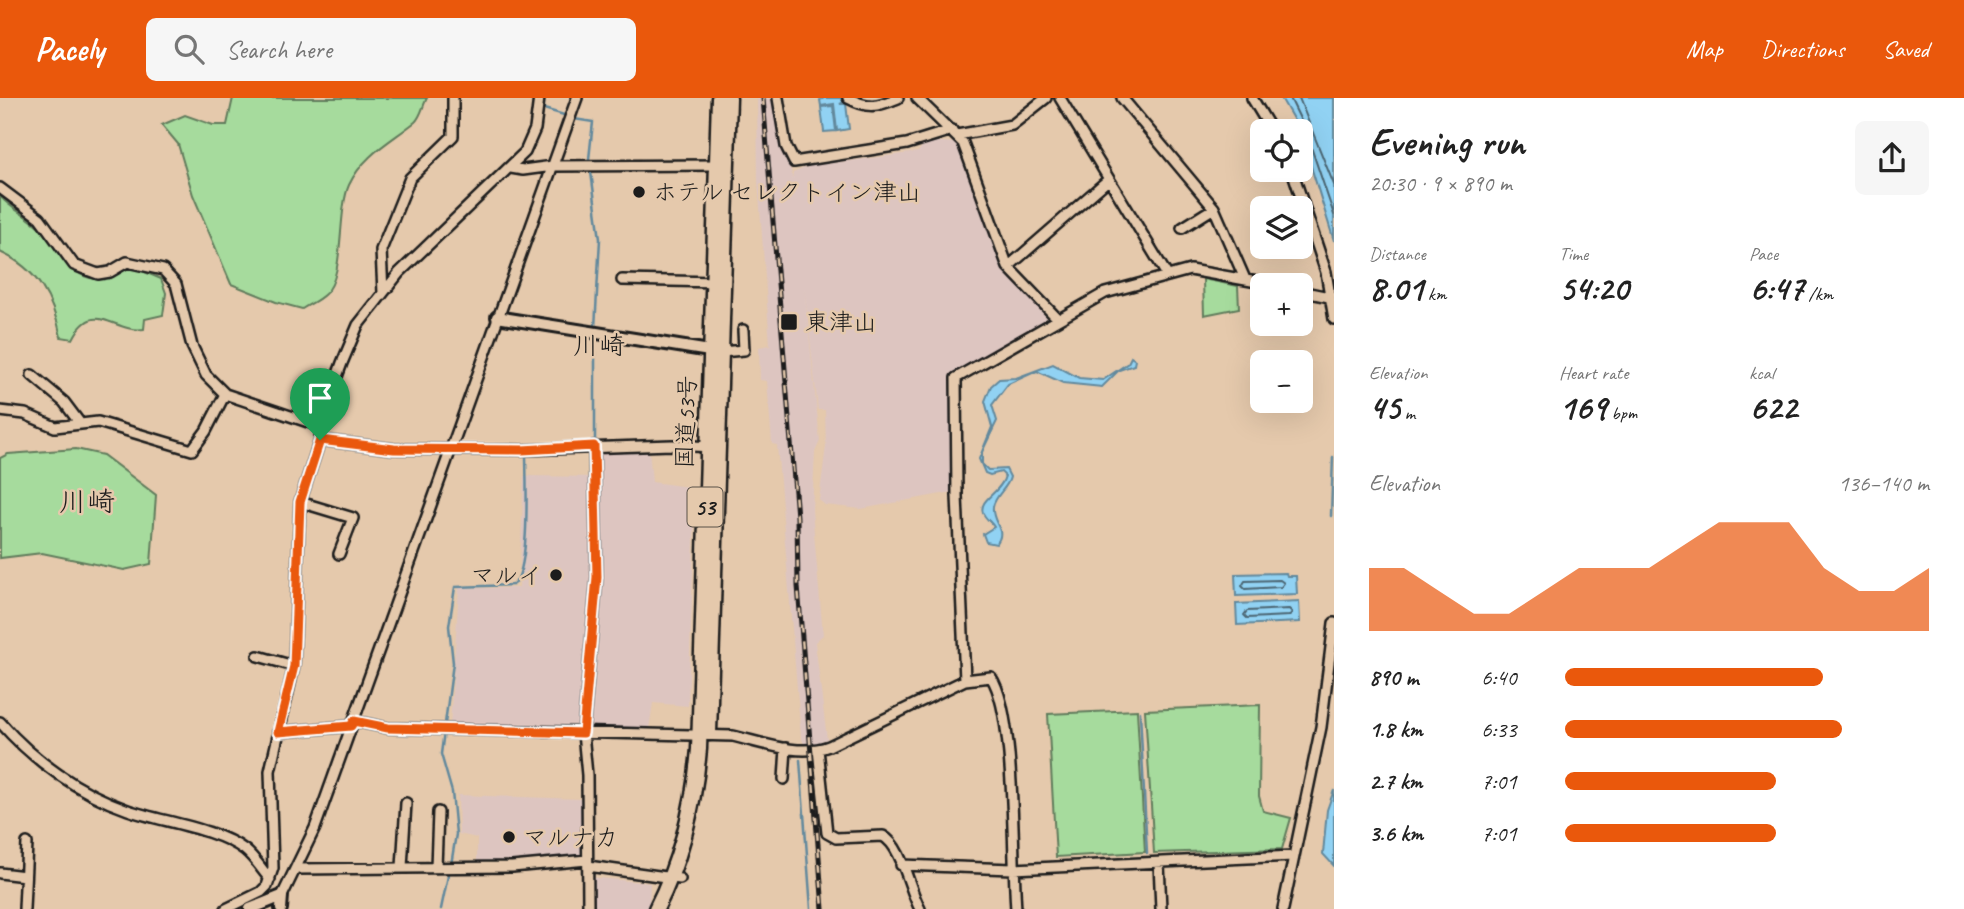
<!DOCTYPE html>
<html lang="en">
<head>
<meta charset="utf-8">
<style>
  :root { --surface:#fff; --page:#f6f6f6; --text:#222; --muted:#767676; --accent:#ea580c }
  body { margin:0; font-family:Caveat,"Klee One",sans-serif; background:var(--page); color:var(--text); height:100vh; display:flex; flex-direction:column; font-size:26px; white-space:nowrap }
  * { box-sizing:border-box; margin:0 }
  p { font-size:23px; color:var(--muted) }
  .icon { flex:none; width:38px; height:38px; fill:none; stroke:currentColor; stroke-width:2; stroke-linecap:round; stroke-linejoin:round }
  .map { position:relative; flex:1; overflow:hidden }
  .panel { display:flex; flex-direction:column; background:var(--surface); width:630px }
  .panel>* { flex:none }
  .buttons { position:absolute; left:1250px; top:21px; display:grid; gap:14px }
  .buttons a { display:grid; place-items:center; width:63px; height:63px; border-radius:10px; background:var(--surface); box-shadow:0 7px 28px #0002; font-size:35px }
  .pin { position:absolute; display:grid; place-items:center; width:60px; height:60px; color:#fff; margin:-72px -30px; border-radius:50% 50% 50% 0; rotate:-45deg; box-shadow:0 0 7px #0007 }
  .pin .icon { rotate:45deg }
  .round { display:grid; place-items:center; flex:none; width:74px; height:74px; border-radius:10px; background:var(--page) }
  .head { display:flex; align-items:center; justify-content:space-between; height:119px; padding:0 35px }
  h1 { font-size:38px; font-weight:600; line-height:52px }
  .stats { display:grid; grid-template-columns:repeat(3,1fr); gap:10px; height:119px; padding:7px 35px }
  .stats div { display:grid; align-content:center }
  .stats b { font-size:35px; font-weight:600 }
  .stats small { font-size:19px; font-weight:400 }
  .stats p { font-size:19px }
  .chart { height:196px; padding:14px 35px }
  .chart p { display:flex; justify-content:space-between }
  .chart svg { width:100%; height:126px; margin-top:7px; fill:var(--accent); opacity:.7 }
  ul { padding:0 35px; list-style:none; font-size:23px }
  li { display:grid; grid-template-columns:112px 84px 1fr; align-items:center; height:52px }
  li i { height:18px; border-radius:9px; background:var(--accent) }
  header { display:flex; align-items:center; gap:42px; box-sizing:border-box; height:98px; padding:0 35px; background:var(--accent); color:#fff }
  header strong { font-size:33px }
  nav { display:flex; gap:38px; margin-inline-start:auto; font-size:24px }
  .search { width:490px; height:63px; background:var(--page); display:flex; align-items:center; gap:18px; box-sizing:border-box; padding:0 24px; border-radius:10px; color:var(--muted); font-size:26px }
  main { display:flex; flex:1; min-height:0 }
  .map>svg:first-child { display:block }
  .built { fill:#ddc5c0 }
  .green { fill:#a6db9d; stroke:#617c5c; stroke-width:2 }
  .water { fill:#91d2f3; stroke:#62899d; stroke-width:2 }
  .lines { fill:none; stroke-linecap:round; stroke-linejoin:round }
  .shore { stroke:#4b6572; stroke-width:2 }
  .stream { stroke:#62899d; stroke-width:2.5 }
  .minor-casing { stroke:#1c1c1c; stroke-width:14 }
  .tertiary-casing { stroke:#1c1c1c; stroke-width:16 }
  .trunk-casing { stroke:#1c1c1c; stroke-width:19 }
  .minor { stroke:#e5c9ac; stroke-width:9 }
  .tertiary { stroke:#e5c9ac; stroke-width:10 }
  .trunk { stroke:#e5c9ac; stroke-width:14 }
  .rail-casing { stroke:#1c1c1c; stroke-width:5 }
  .rail { stroke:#e5c9ac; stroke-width:2.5; stroke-dasharray:8; stroke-linecap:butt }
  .route-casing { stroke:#fff; stroke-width:14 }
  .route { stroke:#ea580c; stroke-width:9 }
  .poi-dot { fill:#1c1c1c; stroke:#e5c9ac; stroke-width:2.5 }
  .labels { text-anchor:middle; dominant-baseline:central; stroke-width:5; stroke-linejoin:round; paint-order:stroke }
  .shield { fill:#e5c9ac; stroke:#585047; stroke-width:2 }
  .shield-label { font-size:23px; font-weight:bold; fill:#1c1c1c }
  .poi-label { font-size:24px; fill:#1c1c1c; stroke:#e5c9ac; text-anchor:start }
  .street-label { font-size:24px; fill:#1c1c1c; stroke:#e5c9ac }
  .neighbourhood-label { font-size:26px; fill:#1c1c1c; stroke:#e5c9ac }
  .quarter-label { font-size:28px; fill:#1c1c1c; stroke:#e5c9ac }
</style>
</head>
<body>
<header>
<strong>Pacely</strong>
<div class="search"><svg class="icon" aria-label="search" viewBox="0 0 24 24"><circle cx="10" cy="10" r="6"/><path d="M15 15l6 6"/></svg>Search here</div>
<nav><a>Map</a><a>Directions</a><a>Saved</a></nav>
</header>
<main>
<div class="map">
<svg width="1334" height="811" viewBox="0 0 1334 811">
  <rect width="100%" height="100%" fill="#e5c9ac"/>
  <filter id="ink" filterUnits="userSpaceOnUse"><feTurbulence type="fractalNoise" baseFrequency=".0143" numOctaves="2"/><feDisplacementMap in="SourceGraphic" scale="14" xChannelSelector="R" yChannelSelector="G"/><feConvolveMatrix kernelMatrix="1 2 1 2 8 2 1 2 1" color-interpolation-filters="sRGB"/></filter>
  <g filter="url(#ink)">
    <path class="built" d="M757,0h17l19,81v-6l16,-7 109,-14 8,-11 32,2 48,127 44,47 -100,59 2,116 -91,17 -36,-4 -6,-5 7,-54 -1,-36h-7l-14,-124 16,155 -5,11 -3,58 11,125 -8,7 12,97 -10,4 -13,1 -3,-7 -24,-292 -5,-1 -5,-63 -7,-1 -1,-33 11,-2 -12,-164z
      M597,351h52l3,33 44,6 -8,218 -35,-3 -4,26 -199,-3 9,-138h60l5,-112 73,1z
      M458,697l123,4 3,57 -107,6v-24l-18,-4z
      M589,779l61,6 -1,26h-59z"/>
    <path class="green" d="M233,0h194c-4,7 -6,19 -12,24 -25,20 -52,33 -66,63 -12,27 -4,93 -24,109 -6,6 -15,10 -23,15l-26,-7 -45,-18 -38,-89 -15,-51 -16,-19 23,-10 28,10h14z
      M0,98c13,15 29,20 42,34 29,35 38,67 89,36l30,13 5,14 -3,22 -18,4 -1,10c-30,5 -50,-32 -71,10l-12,-2c-8,-38 -23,-68 -61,-85z
      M1203,181l35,7 1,22 -35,7z
      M76,351l27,6 53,40 -5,69 -27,6 -82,-17 -42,5v-100l8,-4z
      M1260,607l-1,91 4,15 28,7 -9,31 -128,4 -9,-143z
      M1137,612l8,142 -89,5 -8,-143z"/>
    <path class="water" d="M824,0h16l6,3 -6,3h6l3,25 -12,2 -3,-27 -13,2 -1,-6z
      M1281,0h53v143l-34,-110z
      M833,8l3,25 -12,1 -3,-25z
      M1131,259l4,3 -1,5 -15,5 -17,17 -39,-4 -26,-12 -29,13 -16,21 5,16 -15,31v12l6,6 18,-1 4,8c-2,11 -15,18 -17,30 -2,16 15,23 3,37l-10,-2 -3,-8 11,-7c-3,-5 -9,-9 -11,-14 -5,-14 18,-20 22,-37l-4,-4 -11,3 -5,-2 -6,-14 13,-32 -7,-26 6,-15 8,-7 17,-1 37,-14 26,14 24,2 25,-17z
      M1286,475l1,3h9l1,18 -61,2 -1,-22z
      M1299,503l1,21 -63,3 -1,-21z
      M1334,692v76l-11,-12 4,-44z"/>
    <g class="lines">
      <path class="shore" d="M1290,0l14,29 -2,10 8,7 24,71
        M1299,0l35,87
        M1280,482l4,3 -3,4 -36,2 -3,-3 3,-5z
        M1289,511l3,3 -3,4 -42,2 -3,-3 3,-4z"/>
      <path class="stream" d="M544,0v11l20,6
        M574,21l19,3 -4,37
        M591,74l9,67 -5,89
        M595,344v-101
        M1331,418l2,-59
        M1140,614l7,141
        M800,662l11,149
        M451,767l5,-31 -4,-42 -11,-38 12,-91 -4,-37 6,-39 58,-2c18,-13 13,-108 13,-132
        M441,811l8,-38"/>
      <defs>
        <path id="minor" d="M778,0l8,48 8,16 113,-18 45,-14
          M848,0c21,11 28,9 50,0
          M917,0l46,45 45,124 49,51
          M1060,0l107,177
          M1122,0l92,110 31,71
          M1252,0l20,33
          M957,37l55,-10 34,-27
          M511,70l12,2 30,-4 166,-1
          M1292,72l34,102 8,47
          M0,90l40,30 34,47 24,9 12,-2 17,-10 36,8 13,14 16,62 14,29 19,19 95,32
          M1182,130l32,-20
          M1008,169l100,-87
          M622,182l96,2
          M1300,193l29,6
          M383,195l-2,-43 29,-72 43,-42v-38
          M721,254l23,-2 -1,-20
          M32,277l32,27 15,20
          M0,313l25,3 30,13 43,-5 94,28 14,-19 19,-37
          M320,342l74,9 128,1 150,-5 41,2
          M300,404l53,16 -14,36
          M258,558l36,10
          M965,582l-8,-184 -1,-118 149,-85 85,-23 84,15
          M354,623l34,7 345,8c30,7 67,21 96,10l136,-66 26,-3c25,36 21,181 25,232
          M0,624c34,39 79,71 128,88 34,12 88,18 117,40 10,8 17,20 25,29
          M278,634l73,-6
          M818,651l9,84 9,5 47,-2c19,10 26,53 37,73
          M784,681l2,-31
          M1159,765l2,46
          M901,767l112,4 280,-13
          M588,768l92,13
          M402,769l4,-64
          M436,769l2,-55
          M297,771l215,-2 75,-7
          M0,775l25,3
          M282,798l33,-68 262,-730
          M24,811l3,-66
          M226,811l35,-17 6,-6 6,-18 -3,-97 24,-105 6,-164 20,-62 2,-23 20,-54 16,-38 41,-52 126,-121 10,-23 4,-31
          M588,811l-1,-134 -4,-42 14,-156 -3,-131
          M1283,811l38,-182 13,-104"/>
        <path id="tertiary" d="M497,219l219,35
          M250,811l32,-13 -1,13"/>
        <path id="trunk" d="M709,635l20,-635
          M656,811c26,-51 38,-103 43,-160l20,-651"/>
      </defs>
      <use href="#minor" class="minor-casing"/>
      <use href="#tertiary" class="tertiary-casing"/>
      <use href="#trunk" class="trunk-casing"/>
      <use href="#minor" class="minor"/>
      <use href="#tertiary" class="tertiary"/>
      <use href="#trunk" class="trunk"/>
      <defs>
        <path id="rail" d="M763,0l34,419 1,69 25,323"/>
      </defs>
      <use href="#rail" class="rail-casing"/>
      <use href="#rail" class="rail"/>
    </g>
  </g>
  <g class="lines" filter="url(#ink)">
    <defs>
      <path id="route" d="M320,342l74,9 128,1 72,-4 3,131 -14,156 -195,-5 -34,-7 -3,5 -73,6 16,-66 6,-164z"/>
    </defs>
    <use href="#route" class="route-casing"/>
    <use href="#route" class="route"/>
  </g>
  <g class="poi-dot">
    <circle cx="639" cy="94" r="7"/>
    <rect x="780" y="215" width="18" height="18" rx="3.5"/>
    <circle cx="556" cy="477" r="7"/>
    <circle cx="509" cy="739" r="7"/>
  </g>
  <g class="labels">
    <rect class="shield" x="687.5" y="389.5" width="35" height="39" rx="5"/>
    <g class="shield-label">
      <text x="705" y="409">53</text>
    </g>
    <g class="poi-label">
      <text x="653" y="94">ホテル セレクトイン津山</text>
      <text x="805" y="224">東津山</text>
      <text x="542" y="477" text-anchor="end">マルイ</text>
      <text x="523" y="739">マルナカ</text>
    </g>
    <g class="street-label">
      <text transform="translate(686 324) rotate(-88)">国道53号</text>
    </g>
    <g class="neighbourhood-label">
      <text x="599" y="247">川崎</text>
    </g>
    <g class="quarter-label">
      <text x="87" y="403">川崎</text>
    </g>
  </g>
</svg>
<div class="buttons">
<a><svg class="icon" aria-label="locate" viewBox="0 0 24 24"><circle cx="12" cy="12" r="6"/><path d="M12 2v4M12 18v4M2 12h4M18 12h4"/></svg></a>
<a><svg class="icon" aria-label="layers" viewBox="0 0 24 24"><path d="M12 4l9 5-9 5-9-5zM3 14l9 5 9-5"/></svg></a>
<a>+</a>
<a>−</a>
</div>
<div class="pin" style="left:320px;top:342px;background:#1e9e55"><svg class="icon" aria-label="arrive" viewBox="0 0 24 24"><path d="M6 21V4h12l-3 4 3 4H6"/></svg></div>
</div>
<section class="panel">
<div class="head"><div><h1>Evening run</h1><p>20:30 · 9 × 890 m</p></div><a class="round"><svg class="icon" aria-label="share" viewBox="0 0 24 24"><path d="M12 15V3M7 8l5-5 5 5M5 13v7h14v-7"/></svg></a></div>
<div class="stats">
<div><p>Distance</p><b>8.01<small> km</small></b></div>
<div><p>Time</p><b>54:20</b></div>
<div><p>Pace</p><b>6:47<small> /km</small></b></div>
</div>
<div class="stats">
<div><p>Elevation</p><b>45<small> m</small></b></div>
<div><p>Heart rate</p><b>169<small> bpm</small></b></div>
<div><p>kcal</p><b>622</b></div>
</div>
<div class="chart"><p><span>Elevation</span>136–140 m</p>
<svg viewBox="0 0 160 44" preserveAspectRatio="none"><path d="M0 44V22L10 22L20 30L30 38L40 38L50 30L60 22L70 22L80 22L90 14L100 6L110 6L120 6L130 22L140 30L150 30L160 22V44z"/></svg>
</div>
<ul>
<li><b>890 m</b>6:40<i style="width:71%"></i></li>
<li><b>1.8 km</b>6:33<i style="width:76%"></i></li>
<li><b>2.7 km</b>7:01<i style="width:58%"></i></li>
<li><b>3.6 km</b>7:01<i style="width:58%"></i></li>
</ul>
</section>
</main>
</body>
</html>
